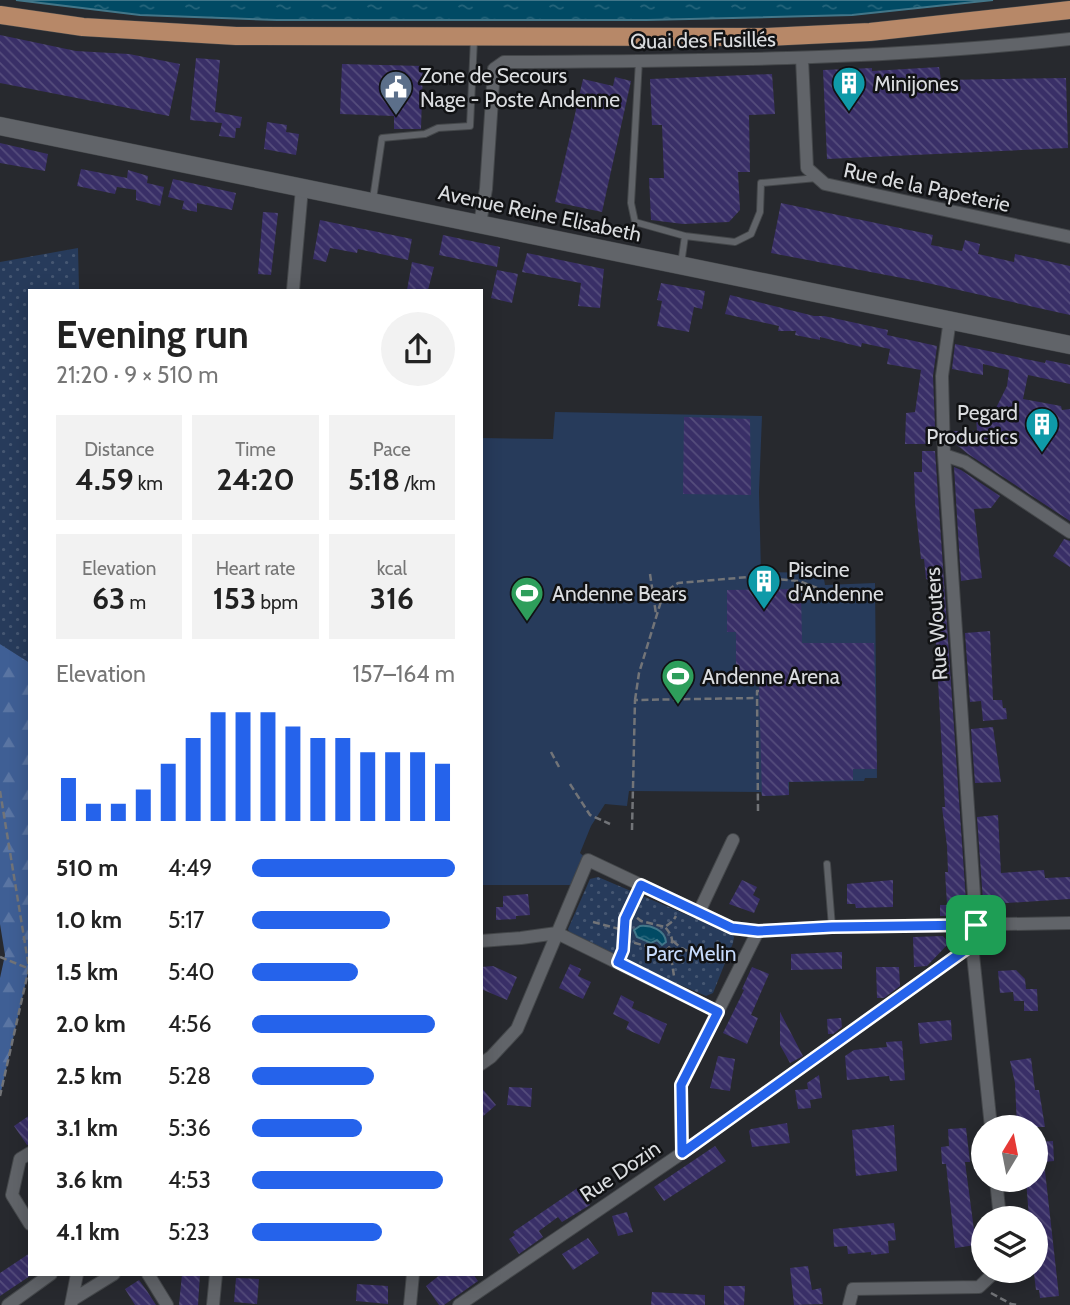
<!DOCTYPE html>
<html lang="en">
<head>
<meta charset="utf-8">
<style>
  :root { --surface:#fff; --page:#f2f2f2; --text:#222; --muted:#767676; --accent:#2563eb }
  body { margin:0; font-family:Cabin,sans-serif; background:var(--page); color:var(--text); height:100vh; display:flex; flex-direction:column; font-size:26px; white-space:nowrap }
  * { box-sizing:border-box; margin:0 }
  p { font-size:23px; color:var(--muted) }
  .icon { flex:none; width:38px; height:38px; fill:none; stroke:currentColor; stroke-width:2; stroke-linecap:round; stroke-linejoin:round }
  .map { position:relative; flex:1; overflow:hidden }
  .details { position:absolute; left:28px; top:289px; width:455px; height:987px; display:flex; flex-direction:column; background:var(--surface); border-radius:0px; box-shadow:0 4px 18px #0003 }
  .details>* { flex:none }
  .needle { width:46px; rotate:10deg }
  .controls { position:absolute; left:971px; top:1115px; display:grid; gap:14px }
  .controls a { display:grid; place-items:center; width:77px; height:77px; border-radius:50%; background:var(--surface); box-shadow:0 4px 18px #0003; font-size:35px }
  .pin { position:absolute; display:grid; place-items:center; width:60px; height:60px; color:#fff; margin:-30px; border-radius:14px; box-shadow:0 4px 10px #0006 }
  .round { display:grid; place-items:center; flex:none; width:74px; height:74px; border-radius:37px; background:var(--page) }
  .head { display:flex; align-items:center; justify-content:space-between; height:119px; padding:0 28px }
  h1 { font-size:38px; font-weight:700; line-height:52px }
  .figures { display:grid; grid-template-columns:repeat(3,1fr); gap:10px; height:119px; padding:7px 28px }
  .figures div { display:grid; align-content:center; border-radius:0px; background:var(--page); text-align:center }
  .figures b { font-size:30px; font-weight:700 }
  .figures small { font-size:19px; font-weight:400 }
  .figures p { font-size:19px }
  .chart { height:196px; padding:14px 28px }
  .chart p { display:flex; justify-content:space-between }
  .chart svg { width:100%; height:126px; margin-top:7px; stroke:var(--accent); stroke-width:6 }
  ul { padding:0 28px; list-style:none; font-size:23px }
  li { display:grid; grid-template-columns:112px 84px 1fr; align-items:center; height:52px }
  li i { height:18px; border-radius:9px; background:var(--accent) }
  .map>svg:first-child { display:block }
  .green { fill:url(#green-dots) }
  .forest { fill:url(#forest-firs) }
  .pitch { fill:#273b5b }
  .water { fill:url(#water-ripples); stroke:#427689; stroke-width:2 }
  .building { fill:url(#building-back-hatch) }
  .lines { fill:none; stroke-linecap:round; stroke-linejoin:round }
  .service-casing { stroke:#44474a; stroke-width:8 }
  .minor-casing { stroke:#44474a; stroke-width:14 }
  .secondary-casing { stroke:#44474a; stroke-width:19 }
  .primary-casing { stroke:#44474a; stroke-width:19 }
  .path { stroke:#727478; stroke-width:2.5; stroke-dasharray:7 3.5; stroke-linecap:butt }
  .service { stroke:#616469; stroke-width:6 }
  .minor { stroke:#616469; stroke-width:12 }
  .secondary { stroke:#616469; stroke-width:18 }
  .primary { stroke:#b78868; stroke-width:18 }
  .route-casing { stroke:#fff; stroke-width:14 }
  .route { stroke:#2563eb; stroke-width:9 }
  .labels { text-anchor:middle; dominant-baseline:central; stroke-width:5; stroke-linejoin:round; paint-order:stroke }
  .street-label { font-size:21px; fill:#dadcdf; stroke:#111214 }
  .poi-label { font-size:21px; fill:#dadcdf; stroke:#111214; text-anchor:start }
  .park-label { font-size:21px; fill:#c7dbfc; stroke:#111214 }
</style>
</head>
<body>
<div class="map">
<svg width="1070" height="1305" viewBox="0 0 1070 1305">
  <defs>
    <pattern id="green-dots" width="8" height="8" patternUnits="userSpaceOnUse" patternTransform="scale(1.75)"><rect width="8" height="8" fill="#273b5b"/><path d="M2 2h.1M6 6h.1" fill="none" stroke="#465772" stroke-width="1.8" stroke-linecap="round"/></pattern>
    <pattern id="forest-firs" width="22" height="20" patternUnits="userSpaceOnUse" patternTransform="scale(1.75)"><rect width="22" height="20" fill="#3f5f95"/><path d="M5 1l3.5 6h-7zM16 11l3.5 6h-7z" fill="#5a75a3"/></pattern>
    <pattern id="water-ripples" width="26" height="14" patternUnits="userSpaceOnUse" patternTransform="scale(1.75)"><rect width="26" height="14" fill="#014a64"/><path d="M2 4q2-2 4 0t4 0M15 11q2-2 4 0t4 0" fill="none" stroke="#25647a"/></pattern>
    <pattern id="building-back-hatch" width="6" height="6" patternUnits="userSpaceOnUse" patternTransform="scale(1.75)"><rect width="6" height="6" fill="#392f67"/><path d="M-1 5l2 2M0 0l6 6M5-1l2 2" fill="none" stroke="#554d7c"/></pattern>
  </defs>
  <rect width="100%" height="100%" fill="#27292e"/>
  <path class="green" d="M78,248l1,42h-49v373l-30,-19v-382z
    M598,877l134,57 2,3 -1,6 -20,50 -7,3 -135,-58 -3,-9 22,-50z"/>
  <path class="forest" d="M0,644l30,19 -1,305 -29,128v-118l5,-23 -5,-31z"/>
  <path class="pitch" d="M555,412l207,4 -3,76 2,80 62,1 2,12 50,-2 2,195h-12l-1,3 -75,1v13l-27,1 -1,-4 -132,-1 -2,15 -22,-2 -14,22 -11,27 8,7 -11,25h-96v-447l72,1z"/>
  <path class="water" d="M16,0h977l-141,15 -205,5h-370l-137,-5z
    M640,926c11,-1 25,4 26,16l-4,3 -5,-5 -6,3 -14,-6 -3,-7z"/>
  <path class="building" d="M0,35l76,16 53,3 51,10 -11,52 -169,-33z
    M196,58l24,2 -5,52 27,5 -2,11h-4l-1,10 -16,-2 3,-13 -32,-3z
    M342,64l81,2 -2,63h-27v-13l-54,-2z
    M939,67l2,13 125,-2 2,70 -241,11 -4,-89 49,-2v3z
    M772,74l3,40 -26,1 1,57h-12l2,38 -11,12 -46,2 -32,-4 -2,-42h15l-2,-53h-10l-2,-46z
    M615,77l16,4 -29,131 -47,-10 28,-123 30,7z
    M267,122l20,3 -1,7 13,2 -3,21 -32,-6z
    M0,143l48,11 -3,17 -45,-8z
    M81,169l46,9 1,-8 20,6 -1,7 17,4 -4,19 -24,-6v-10l-19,-3 -2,7 -38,-8z
    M173,179l63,14 -4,17 -35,-7v9l-15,-3 2,-8 -16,-4z
    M781,203l152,32 -2,10 31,6 3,-11 15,4 -2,10 36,8 1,-8 55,12v49l-147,-33 -152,-29z
    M263,212l15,1 -7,62 -13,-1z
    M320,220l92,19 -4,21 -50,-11 -1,4 -27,-5 -4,14 -13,-3z
    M443,235l57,12 -3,20 -58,-12z
    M527,253l77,16 -4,39 -22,-2 3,-23 -59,-11z
    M412,262l22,5 -6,23h-21z
    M497,270l21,4 -6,29 -21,-5z
    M661,283l44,8 -3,18 -8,-2 -5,25 -32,-6 5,-25 -5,-1z
    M730,295l84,21h10l64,14 -1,5 50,11 -4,30 2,51h-9v17h-21l1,-31 9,-1 6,-42 -34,-6 3,-15 -28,-6 -1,4 -41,-10v3l-25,-5 1,-4h-18l1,-5 -54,-12z
    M955,344l90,19 1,-3 24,5v19l-42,-9 -5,24 38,7 1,4 8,-1v112l-102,-67 -16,-13v-10h25l-1,-13 16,-2 15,-30 2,-16 -26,-6v11l-31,-6z
    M684,417l66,2 1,76 -68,-1z
    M922,451h13l32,465h-27v-11h7l-2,-33h3l-1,-26 -4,-31 -1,-8h3l-9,-162 -7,-65 -3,-1 -2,-20h-3l-6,-56 -1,-31h8z
    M954,467l7,3 39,26 -9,12 -17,1 8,69 -21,3z
    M1064,539l6,2v26l-17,-11z
    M801,589l1,54h72l3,126h-24v11l-65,2 1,13 -27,1 -3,-112 -23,-1v-51h-9v-42z
    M990,631l3,69h9l1,8h3l1,11 -24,2 -2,-20 -11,1 -5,-69z
    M993,727l8,55 -26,1 -4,-54z
    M998,815l3,58 43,-3 1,8 25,-1v22l-79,5 -8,-3 -6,-84z
    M742,880l15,7 -4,8 7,4 -6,14 -25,-9z
    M893,880v27l-37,1 -1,-4h-8v-20z
    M528,894l2,21 -14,1v3l-20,1v-13h7v-11z
    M943,936l6,7 -22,23 -13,1 -1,-30z
    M842,952v17l-51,1v-16z
    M570,964l11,5 -3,7 13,6 -8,17 -24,-11z
    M493,966l24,11 -10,23 -26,-11v-22z
    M752,967l17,7 -18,41 7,3 -11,26 -24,-11 21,-43 -2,-1z
    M876,967h23l1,19 -16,12h-7z
    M1016,970l9,9 1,10h11l1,22h-14v-10h-10l-1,-9 -13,1 -2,-22z
    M621,995l13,7 -2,6 35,16 -8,20 -33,-15 3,-7 -16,-8z
    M780,1012l23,44 -13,7 -10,-18z
    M841,1018l1,9 -9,7h-5l-1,-15z
    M951,1020l1,20 -32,4 -2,-21z
    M902,1041l3,39 -15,1 -1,-5 -42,4 -2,-24 9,-6 33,-3 -1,-5z
    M718,1056l17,3 -5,32 -20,-3z
    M1031,1058l4,32h4l6,37h-28l-2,-44 -5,-22z
    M819,1075l3,23 -12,2 1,8 -13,1 -3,-19 13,-1 -1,-6z
    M481,1087l15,18 -15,13z
    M509,1087l23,1 -1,19 -24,-2z
    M30,1115v29l-3,1 -13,-19z
    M787,1123l3,20 -38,4 -3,-16 2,-2z
    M894,1125l3,46 -41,5 -4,-46z
    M966,1128l4,34h-5l11,83 -21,3 -9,-84h-4l-1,-17 8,-1 -1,-17z
    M1053,1141l1,20 -10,1 15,134 -19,2 -1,-8h-3l-2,-16 2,-56h-7l-3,-38h10v-38z
    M715,1146l11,15 -62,40 -10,-14z
    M579,1187l11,18 -28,17 -4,-5 -19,14 4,6 -24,17 -10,-15 6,-4 -2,-3z
    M627,1212l6,20 -15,4 -6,-20z
    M894,1223l2,17 -8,1 1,12 -18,2v-3l-23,2 -1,-8 -13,1 -1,-18z
    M588,1238l11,15 -26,17 -11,-16z
    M30,1253v23l-30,20v-23z
    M808,1266l4,24 9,-2 2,16 -29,1 -4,-37z
    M182,1274h18l-2,31h-19z
    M441,1274h32l5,7 -34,24h-5l-13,-19z
    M236,1278l23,1 -2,25 -23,-2z
    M139,1280l8,11 9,14h-21l-10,-16z
    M357,1284l31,2v18l-32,-3z
    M724,1286h21l-1,19h-20z
    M652,1292l53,3v10h-54z"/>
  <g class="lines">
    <defs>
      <path id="service" d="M639,60l-8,143 4,19 50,14 -4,28
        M373,199l9,-61 43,-4 13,-6 32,-2 4,-87
        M685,236l50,6 16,-8 9,-22 1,-29 56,-5
        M827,864l5,63"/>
      <path id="minor" d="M802,58l5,110 18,16 245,53
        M480,223l6,-34 8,-120 10,-7c189,-1 378,-2 566,-23
        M293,290l9,-102
        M950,319l-8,57 2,79 32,470 -4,20 19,182
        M944,455l21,7 105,70
        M699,912l34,-72
        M557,933l161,79
        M481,941l40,-3 36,-5
        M481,1064l10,-7 26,-28 71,-169 144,68 26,3 74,-4 238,-4
        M30,1153l-10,6 -8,36 18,29
        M682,1153l-1,-68 77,-154
        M996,1180l4,38
        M148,1274l19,31
        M72,1300l42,-26
        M8,1305l43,-31
        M71,1305l6,-31
        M213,1305l3,-31
        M410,1305l3,-31
        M459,1305l223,-152 290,-208
        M849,1305l4,-16 126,-2 18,-17"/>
      <path id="secondary" d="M0,126l1070,219"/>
      <path id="primary" d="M0,15l83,12 153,9 531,1 103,-5 200,-22"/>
    </defs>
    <use href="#service" class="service-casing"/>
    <use href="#minor" class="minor-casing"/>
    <use href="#secondary" class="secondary-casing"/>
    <use href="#primary" class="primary-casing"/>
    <path class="path" d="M650,574l6,40
      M635,700l4,-27 23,-75 6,-8 10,-7 71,-6 50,4 18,7
      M551,752l8,15
      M570,784l20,31 20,9
      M0,791l29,177 -29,128
      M758,811l-1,-120h2
      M632,830l3,-130 122,-2
      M629,911l12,10 24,6 8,-6 3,-5
      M593,922l30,8
      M624,940l40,11c12,-6 9,-15 1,-24
      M673,941l8,7 28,13
      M623,949l2,-30 11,-23
      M664,951l7,6 3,19
      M0,957l30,12
      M991,1293l20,11 6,1"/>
    <use href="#service" class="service"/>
    <use href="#minor" class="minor"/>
    <use href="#secondary" class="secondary"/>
    <use href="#primary" class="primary"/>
  </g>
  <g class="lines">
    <defs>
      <path id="route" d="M641,885l91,43 26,3 74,-4 144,-2 -4,20 -290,208 -1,-68 37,-73 -100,-50 5,-12 2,-31z"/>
    </defs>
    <use href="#route" class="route-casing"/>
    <use href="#route" class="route"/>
  </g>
  <defs>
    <symbol id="building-pin" viewBox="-11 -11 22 30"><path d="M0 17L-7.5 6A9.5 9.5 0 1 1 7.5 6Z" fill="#0f9aa8" stroke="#111214"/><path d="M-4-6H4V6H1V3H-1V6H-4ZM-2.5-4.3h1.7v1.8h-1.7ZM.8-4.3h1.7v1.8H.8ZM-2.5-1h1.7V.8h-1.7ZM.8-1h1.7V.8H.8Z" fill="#fff"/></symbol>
    <symbol id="civic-pin" viewBox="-11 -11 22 30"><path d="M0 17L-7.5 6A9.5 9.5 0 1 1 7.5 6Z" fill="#5c6f8a" stroke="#111214"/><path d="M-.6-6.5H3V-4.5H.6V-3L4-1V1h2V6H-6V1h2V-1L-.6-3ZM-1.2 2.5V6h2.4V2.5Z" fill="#fff"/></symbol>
    <symbol id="stadium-pin" viewBox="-11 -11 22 30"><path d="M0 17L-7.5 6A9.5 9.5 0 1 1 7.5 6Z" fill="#2e9e5b" stroke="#111214"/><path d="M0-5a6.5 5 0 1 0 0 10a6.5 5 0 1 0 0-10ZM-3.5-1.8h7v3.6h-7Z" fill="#fff"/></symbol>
  </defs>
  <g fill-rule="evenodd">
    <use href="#building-pin" x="830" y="64" width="38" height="52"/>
    <use href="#civic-pin" x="377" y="68" width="38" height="52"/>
    <use href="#building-pin" x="1023" y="405" width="38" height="52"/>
    <use href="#building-pin" x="745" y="562" width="38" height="52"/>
    <use href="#stadium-pin" x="508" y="574" width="38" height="52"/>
    <use href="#stadium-pin" x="659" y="657" width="38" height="52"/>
  </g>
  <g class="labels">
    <g class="street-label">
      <text transform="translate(703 40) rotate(-1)">Quai des Fusillés</text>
      <text transform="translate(927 187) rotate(12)">Rue de la Papeterie</text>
      <text transform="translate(540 213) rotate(12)">Avenue Reine Elisabeth</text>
      <text transform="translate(936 624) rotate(-94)">Rue Wouters</text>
      <text transform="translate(620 1171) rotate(-34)">Rue Dozin</text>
    </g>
    <g class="poi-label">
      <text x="420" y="75">Zone de Secours<tspan x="420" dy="24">Nage - Poste Andenne</tspan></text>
      <text x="874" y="83">Minijones</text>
      <text x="1018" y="412" text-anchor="end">Pegard<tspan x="1018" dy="24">Productics</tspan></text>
      <text x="788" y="569">Piscine<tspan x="788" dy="24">d'Andenne</tspan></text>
      <text x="552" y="593">Andenne Bears</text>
      <text x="702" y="676">Andenne Arena</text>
    </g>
    <g class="park-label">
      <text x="691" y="953">Parc Melin</text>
    </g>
  </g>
</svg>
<div class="controls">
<a><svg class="needle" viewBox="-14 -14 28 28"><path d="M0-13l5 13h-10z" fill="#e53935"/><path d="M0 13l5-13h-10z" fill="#767676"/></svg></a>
<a><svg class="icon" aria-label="layers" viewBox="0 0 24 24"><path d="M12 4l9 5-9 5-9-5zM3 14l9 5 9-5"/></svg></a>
</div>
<div class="pin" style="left:976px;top:925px;background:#1e9e55"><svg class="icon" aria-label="arrive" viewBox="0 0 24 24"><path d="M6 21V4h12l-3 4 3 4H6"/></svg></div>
<section class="details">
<div class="head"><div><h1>Evening run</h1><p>21:20 · 9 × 510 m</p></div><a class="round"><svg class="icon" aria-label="share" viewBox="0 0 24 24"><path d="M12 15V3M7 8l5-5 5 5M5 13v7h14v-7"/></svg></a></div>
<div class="figures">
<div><p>Distance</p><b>4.59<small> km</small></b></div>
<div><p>Time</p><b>24:20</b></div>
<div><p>Pace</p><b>5:18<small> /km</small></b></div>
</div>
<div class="figures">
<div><p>Elevation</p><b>63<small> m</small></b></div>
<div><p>Heart rate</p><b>153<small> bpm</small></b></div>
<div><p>kcal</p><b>316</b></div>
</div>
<div class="chart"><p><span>Elevation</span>157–164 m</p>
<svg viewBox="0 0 160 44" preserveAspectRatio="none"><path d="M5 44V29M15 44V38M25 44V38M35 44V33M45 44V24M55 44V15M65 44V6M75 44V6M85 44V6M95 44V11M105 44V15M115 44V15M125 44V20M135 44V20M145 44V20M155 44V24"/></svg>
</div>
<ul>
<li><b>510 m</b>4:49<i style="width:100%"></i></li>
<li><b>1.0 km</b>5:17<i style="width:68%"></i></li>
<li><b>1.5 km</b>5:40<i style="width:52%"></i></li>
<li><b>2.0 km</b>4:56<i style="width:90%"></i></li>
<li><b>2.5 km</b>5:28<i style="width:60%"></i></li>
<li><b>3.1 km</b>5:36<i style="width:54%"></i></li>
<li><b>3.6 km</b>4:53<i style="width:94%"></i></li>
<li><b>4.1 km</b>5:23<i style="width:64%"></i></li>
</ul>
</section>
</div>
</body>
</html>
